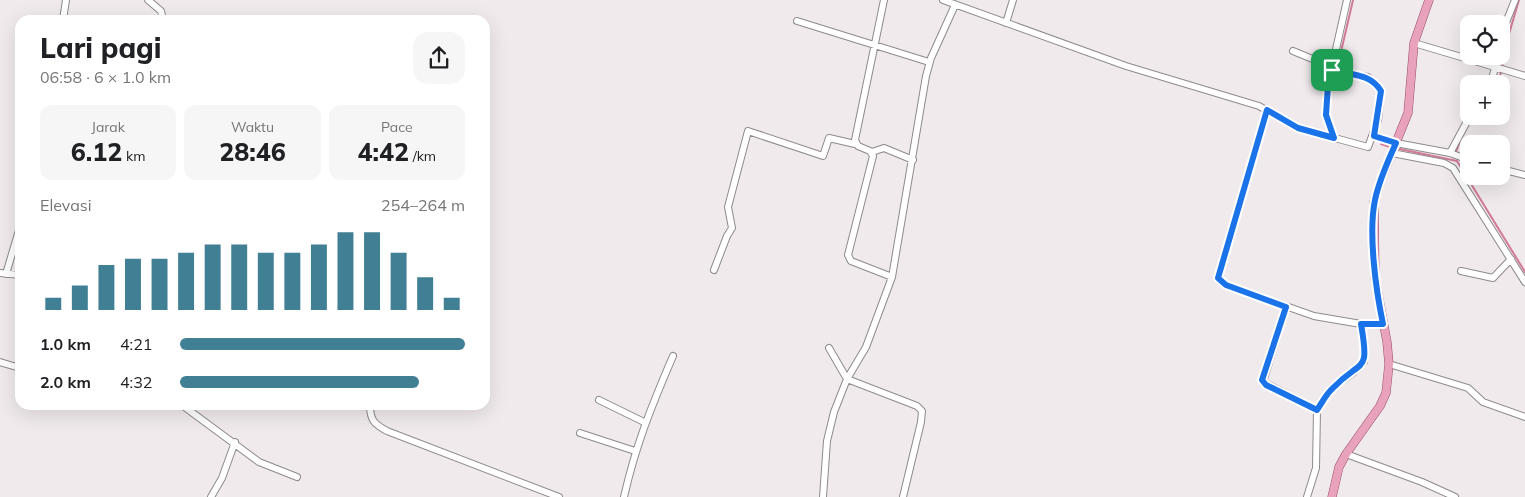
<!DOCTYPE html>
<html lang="id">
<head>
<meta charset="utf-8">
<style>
  :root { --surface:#fff; --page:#f6f6f6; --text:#202124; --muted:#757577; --accent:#407f94 }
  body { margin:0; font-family:Mulish,sans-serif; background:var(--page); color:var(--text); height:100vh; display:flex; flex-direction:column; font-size:19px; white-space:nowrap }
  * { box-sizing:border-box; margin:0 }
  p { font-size:16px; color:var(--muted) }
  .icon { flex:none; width:28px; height:28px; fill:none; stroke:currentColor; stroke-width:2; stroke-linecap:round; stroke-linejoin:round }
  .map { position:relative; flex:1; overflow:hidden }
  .drawer { position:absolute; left:15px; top:15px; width:475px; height:395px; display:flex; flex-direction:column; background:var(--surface); border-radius:15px; box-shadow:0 5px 20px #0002 }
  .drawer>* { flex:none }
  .controls { position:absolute; left:1460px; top:15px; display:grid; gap:10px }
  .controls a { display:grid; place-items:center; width:50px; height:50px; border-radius:10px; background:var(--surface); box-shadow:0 5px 20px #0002; font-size:25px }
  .pin { position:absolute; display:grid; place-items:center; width:42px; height:42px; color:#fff; margin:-21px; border-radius:10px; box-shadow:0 2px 8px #0006 }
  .round { display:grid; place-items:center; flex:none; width:52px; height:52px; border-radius:15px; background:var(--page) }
  .headline { display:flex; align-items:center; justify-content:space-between; height:85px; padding:0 25px }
  h1 { font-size:28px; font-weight:800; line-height:38px }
  .stats { display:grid; grid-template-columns:repeat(3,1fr); gap:8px; height:85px; padding:5px 25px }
  .stats div { display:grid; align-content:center; border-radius:12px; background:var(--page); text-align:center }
  .stats b { font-size:25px; font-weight:800 }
  .stats small { font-size:14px; font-weight:400 }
  .stats p { font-size:14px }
  .chart { height:140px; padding:10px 25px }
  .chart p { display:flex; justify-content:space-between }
  .chart svg { width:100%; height:90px; margin-top:5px; stroke:var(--accent); stroke-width:6 }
  ul { padding:0 25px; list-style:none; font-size:16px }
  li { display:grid; grid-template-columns:80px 60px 1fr; align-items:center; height:38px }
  li i { height:12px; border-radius:6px; background:var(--accent) }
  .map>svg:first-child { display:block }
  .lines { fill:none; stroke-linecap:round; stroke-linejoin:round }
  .stream { stroke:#d37998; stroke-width:2 }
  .minor-casing { stroke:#8f8a8c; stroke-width:8 }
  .major-casing { stroke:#994d6a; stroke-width:9 }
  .minor { stroke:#fff; stroke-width:6 }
  .major { stroke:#e8a2bc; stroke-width:8 }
  .route-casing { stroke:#fff; stroke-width:10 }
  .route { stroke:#1a73e8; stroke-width:6 }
</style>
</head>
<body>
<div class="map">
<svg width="1525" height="497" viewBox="0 0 1525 497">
  <rect width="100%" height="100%" fill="#f0eaec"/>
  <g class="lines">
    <path class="stream" d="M1502,67l4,-23 13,-44
      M1337,69l16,-69
      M1498,84l3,-12
      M1381,144l9,3
      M1395,148l62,13 68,111
      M1456,152l6,-16"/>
    <defs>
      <path id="minor" d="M148,0l13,11 2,9
        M884,0l-29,140 3,6 12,5 3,5 -25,99 3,6 41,16
        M943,0l183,66 133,40 39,22 70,19 10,-27 3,-29 -13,-14 -37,-7
        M63,20l3,-20
        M797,21l132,41
        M1006,23l7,-23
        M1414,43l111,33
        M1501,44l4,-19 10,-25
        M1293,51l39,16
        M1490,84l9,-28
        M1267,110l-49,168 8,7 88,31 47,8 22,-1
        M1374,136l22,7 54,10 19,7
        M1334,138l-8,-23 2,-30 19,-85
        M872,152l12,-4 29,12
        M1392,153l52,10 9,5 72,114
        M1450,153l20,-37
        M1501,169l24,6
        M714,270l13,-34 5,-8 -4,-21 20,-76 75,25 6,-18 26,6
        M1461,271l32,7 18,-19
        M0,273l20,2
        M6,274l14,-47
        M1286,307l-23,75 54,28
        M829,348l18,31 70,27 5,5 -1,11 -18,75
        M0,362l20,6
        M1389,364l79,24 15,14 42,15
        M599,400l45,22
        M182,405l77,57 38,15
        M370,405c0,15 4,19 17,26l172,66
        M580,433l55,18
        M1346,454l76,28 33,15
        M211,497l11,-19 13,-36
        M624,497c12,-53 28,-92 49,-141
        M823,497l4,-56 7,-29 13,-33 19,-32 26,-70 34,-201 5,-18 24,-53
        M1307,497l9,-29 1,-58 15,-22 22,-16 10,-10 1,-15 -4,-23"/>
      <path id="major" d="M1332,497l7,-30 7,-13 34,-48 6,-13 3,-29 -2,-22 -12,-64 -1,-76 6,-20 28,-69 6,-70 15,-43"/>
    </defs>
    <use href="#minor" class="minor-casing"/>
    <use href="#major" class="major-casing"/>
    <use href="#minor" class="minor"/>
    <use href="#major" class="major"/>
  </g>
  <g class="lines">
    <defs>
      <path id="route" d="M1332,70c18,6 37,2 49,21l-7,45 22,7c-8,18 -17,37 -21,57 -7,33 1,91 8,124h-22c9,51 1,34 -28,64 -7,6 -11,15 -16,22l-51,-25 -4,-5 24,-73 -60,-22 -8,-7 49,-168 31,18 36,10 -8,-23 2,-30z"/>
    </defs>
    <use href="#route" class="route-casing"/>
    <use href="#route" class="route"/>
  </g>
</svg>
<div class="controls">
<a><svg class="icon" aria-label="locate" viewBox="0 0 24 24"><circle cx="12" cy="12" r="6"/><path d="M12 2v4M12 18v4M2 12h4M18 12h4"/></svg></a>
<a>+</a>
<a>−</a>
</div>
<div class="pin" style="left:1332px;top:70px;background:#1e9e55"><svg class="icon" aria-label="arrive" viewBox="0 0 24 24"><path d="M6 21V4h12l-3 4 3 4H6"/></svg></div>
<section class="drawer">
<div class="headline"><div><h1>Lari pagi</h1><p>06:58 · 6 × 1.0 km</p></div><a class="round"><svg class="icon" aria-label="share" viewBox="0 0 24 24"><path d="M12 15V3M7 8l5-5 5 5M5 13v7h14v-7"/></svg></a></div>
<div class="stats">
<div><p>Jarak</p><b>6.12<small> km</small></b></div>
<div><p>Waktu</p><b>28:46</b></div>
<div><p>Pace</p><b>4:42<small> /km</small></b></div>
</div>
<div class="chart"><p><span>Elevasi</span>254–264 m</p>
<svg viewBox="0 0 160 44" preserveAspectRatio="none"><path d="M5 44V38M15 44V32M25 44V22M35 44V19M45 44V19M55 44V16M65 44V12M75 44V12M85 44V16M95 44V16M105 44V12M115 44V6M125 44V6M135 44V16M145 44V28M155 44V38"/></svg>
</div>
<ul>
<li><b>1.0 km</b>4:21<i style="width:100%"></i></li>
<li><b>2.0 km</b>4:32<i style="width:84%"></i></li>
</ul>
</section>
</div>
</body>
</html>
